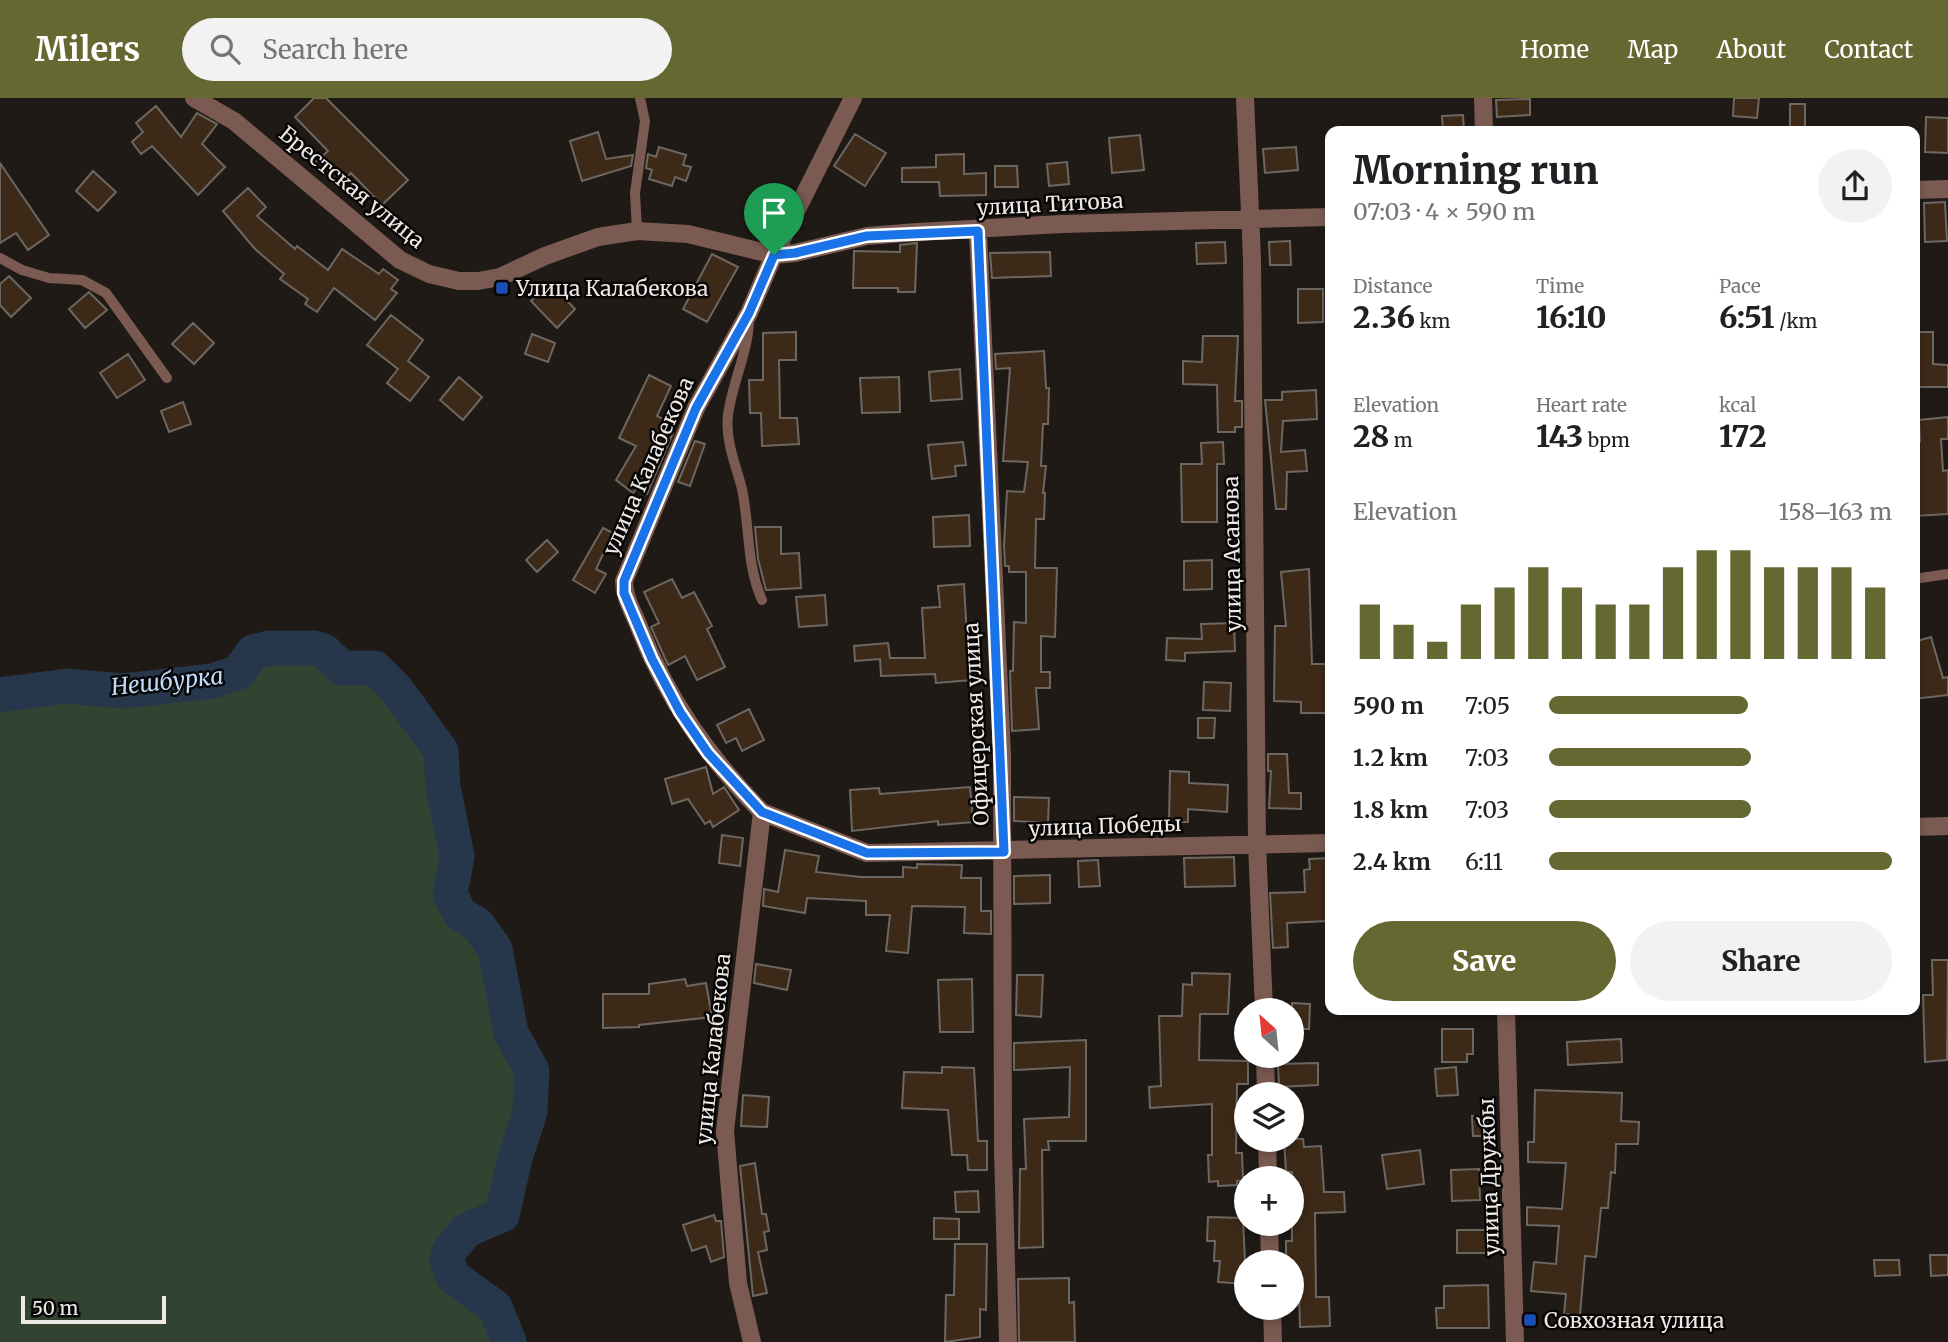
<!DOCTYPE html>
<html lang="en">
<head>
<meta charset="utf-8">
<style>
  :root { --surface:#fff; --page:#f2f2f2; --text:#202124; --muted:#757577; --accent:#666832 }
  body { margin:0; font-family:Merriweather,serif; background:var(--page); color:var(--text); height:100vh; display:flex; flex-direction:column; font-size:26px; white-space:nowrap }
  * { box-sizing:border-box; margin:0 }
  p { font-size:23px; color:var(--muted) }
  .icon { flex:none; width:38px; height:38px; fill:none; stroke:currentColor; stroke-width:2; stroke-linecap:round; stroke-linejoin:round }
  .map { position:relative; flex:1; overflow:hidden }
  .drawer { position:absolute; left:1325px; top:28px; width:595px; height:889px; display:flex; flex-direction:column; background:var(--surface); border-radius:14px; box-shadow:0 4px 10px #0003 }
  .drawer>* { flex:none }
  .needle { width:46px; rotate:333deg }
  .fabs { position:absolute; left:1234px; top:900px; display:grid; gap:14px }
  .fabs a { display:grid; place-items:center; width:70px; height:70px; border-radius:50%; background:var(--surface); box-shadow:0 4px 10px #0003; font-size:35px }
  .scale { position:absolute; left:21px; bottom:18px; width:145px; box-sizing:border-box; padding-left:7px; border:4px solid #ede9e7; border-top:0; font-size:19px; line-height:24px; white-space:nowrap; color:#ede9e7; -webkit-text-stroke:5px #070605; paint-order:stroke }
  .pin { position:absolute; display:grid; place-items:center; width:60px; height:60px; color:#fff; margin:-72px -30px; border-radius:50% 50% 50% 0; rotate:-45deg; box-shadow:0 0 7px #0007 }
  .pin .icon { rotate:45deg }
  .round { display:grid; place-items:center; flex:none; width:74px; height:74px; border-radius:37px; background:var(--page) }
  .headline { display:flex; align-items:center; justify-content:space-between; height:119px; padding:0 28px }
  h1 { font-size:38px; font-weight:800; line-height:52px }
  .metrics { display:grid; grid-template-columns:repeat(3,1fr); gap:10px; height:119px; padding:7px 28px }
  .metrics div { display:grid; align-content:center }
  .metrics b { font-size:30px; font-weight:800 }
  .metrics small { font-size:19px; font-weight:400 }
  .metrics p { font-size:19px }
  .chart { height:196px; padding:14px 28px }
  .chart p { display:flex; justify-content:space-between }
  .chart svg { width:100%; height:126px; margin-top:7px; stroke:var(--accent); stroke-width:6 }
  .action { display:flex; gap:14px; margin-top:auto; padding:14px 28px }
  .action a { flex:1; height:80px; border-radius:42px; background:var(--accent); color:#fff; font-size:28px; font-weight:800; line-height:80px; text-align:center }
  .action a+a { background:var(--page); color:var(--text) }
  ul { padding:0 28px; list-style:none; font-size:23px }
  li { display:grid; grid-template-columns:112px 84px 1fr; align-items:center; height:52px }
  li i { height:18px; border-radius:9px; background:var(--accent) }
  header { display:flex; align-items:center; gap:42px; box-sizing:border-box; height:98px; padding:0 35px; background:var(--accent); color:#fff }
  header strong { font-size:33px }
  nav { display:flex; gap:38px; margin-inline-start:auto; font-size:24px }
  .search { width:490px; height:63px; background:var(--page); display:flex; align-items:center; gap:18px; box-sizing:border-box; padding:0 24px; border-radius:38px; color:var(--muted); font-size:26px }
  .map>svg:first-child { display:block }
  .green { fill:#324431 }
  .lines { fill:none; stroke-linecap:round; stroke-linejoin:round }
  .river { stroke:#27374b; stroke-width:35 }
  .building { fill:#3d2918; stroke:#6d6762; stroke-width:2 }
  .service { stroke:#7b5b51; stroke-width:10 }
  .minor { stroke:#7b5b51; stroke-width:18 }
  .route-casing { stroke:#fff; stroke-width:14 }
  .route { stroke:#1a73e8; stroke-width:9 }
  .transit-dot { fill:#1a4fb4; stroke:#070605; stroke-width:2.5 }
  .labels { text-anchor:middle; dominant-baseline:central; stroke-width:5; stroke-linejoin:round; paint-order:stroke }
  .street-label { font-size:21px; fill:#ede9e7; stroke:#070605 }
  .poi-label { font-size:21px; fill:#ede9e7; stroke:#070605; text-anchor:start }
  .water-label { font-size:23px; font-style:italic; fill:#bedbfd; stroke:#070605 }
</style>
</head>
<body>
<header>
<strong>Milers</strong>
<div class="search"><svg class="icon" aria-label="search" viewBox="0 0 24 24"><circle cx="10" cy="10" r="6"/><path d="M15 15l6 6"/></svg>Search here</div>
<nav><a>Home</a><a>Map</a><a>About</a><a>Contact</a></nav>
</header>
<div class="map">
<svg width="1948" height="1244" viewBox="0 0 1948 1244">
  <rect width="100%" height="100%" fill="#1f1a16"/>
  <path class="green" d="M269,550c33,3 47,-6 73,20h33l21,21 45,62 2,36 14,69 -7,38 10,20 18,11 17,24 16,84 21,38 -2,41 -15,46 -13,57 -36,15 -16,20 -3,10 7,18 41,29 14,35h-509v-647l67,-9 56,5 90,-10 26,-9 14,-20z"/>
  <g class="lines">
    <path class="river" d="M0,597l67,-9 56,5 90,-10 26,-9 14,-20 16,-4h45l10,3 18,17h33l21,21 45,62 2,36 14,69 -7,38 10,20 18,11 17,24 16,84 21,38 -2,41 -15,46 -13,57 -35,15 -17,20 -3,10 6,17 42,30 14,35"/>
  </g>
  <path class="building" d="M314,0h12l82,82 -26,25 -31,-32 -14,14 -22,-24 13,-12 -33,-34z
    M1734,0h25l-2,20 -24,-2z
    M1530,1v16l-33,2 -1,-17z
    M1790,6h15v27h-15z
    M156,8l25,31 16,-24 20,11 -15,20 23,23 -27,28 -46,-49 -11,8 -9,-12 11,-10 -7,-9z
    M1463,17l1,16h-21l-1,-15z
    M1926,19l22,1v35l-23,-1z
    M598,34l8,27 27,-4 -2,11 -49,15 -12,-40z
    M855,36l31,19 -21,33 -31,-20z
    M1140,37l4,35 -32,3 -3,-35z
    M659,49l27,8 -3,10 8,2 -5,14 -11,-4 -3,9 -23,-7 3,-9 -6,-2 2,-14 8,3z
    M1296,49l2,23 -33,3 -2,-24z
    M964,56v20l22,-1v22l-46,1 -1,-14h-37v-14l34,-1v-12z
    M1067,64l2,22 -20,2 -2,-22z
    M0,65l49,72 -21,15 -12,-17 -16,10z
    M995,68h22l1,21h-23z
    M93,73l23,21 -18,19 -22,-20z
    M248,90l18,19 -9,9 38,33 2,-3 31,24 14,-21 37,25 4,-5 15,11 -7,9 6,4 -22,27 -41,-32 -17,24 -12,-8 3,-5 -28,-20 4,-5 -29,-25 -32,-38z
    M1945,104l2,39 -22,1 -1,-39z
    M1290,143l1,24h-21l-1,-23z
    M1225,144l1,21 -29,1 -1,-21z
    M917,145l-2,49h-17v-4h-45l1,-37 46,1v-7z
    M1050,154l1,24 -59,2 -2,-25z
    M712,156l26,13 -31,55 -24,-13z
    M9,178l22,22 -20,19 -11,-12v-21z
    M550,185l25,26 -18,19 -26,-27z
    M1298,191h25v33l-25,1z
    M89,194l18,18 -22,18 -16,-19z
    M391,217l32,25 -15,21 21,16 -19,24 -23,-18 11,-14 -31,-24z
    M193,225l21,20 -20,21 -22,-20z
    M796,234v28h-17l1,58h17l2,26 -37,2 -1,-33h-11l-1,-33h14v-47z
    M1914,234h19v32l15,1v22h-34z
    M532,236l23,9 -7,19 -23,-8z
    M1203,238h35l-3,65h7v26h-7v5h-17l-1,-47 -34,-1v-23l19,1z
    M1044,253l2,37h3l-1,36h-5l-2,42h5l-3,27h2l-1,26h-8l-1,49h22l-2,69 -14,-1v36h9v16h-14l3,41 -27,2 -2,-60h3l1,-49 12,1v-51h-17v-6h-4l-1,-21 3,-54 17,1 4,-30 -25,-1 7,-93 -14,1 -1,-15z
    M128,256l17,26 -28,18 -17,-25z
    M960,271l2,30 -31,2 -2,-29z
    M649,277l22,11 -14,30 14,7 -4,8 6,2 -26,61 -10,-6 -4,5 -17,-13 20,-34 -17,-8z
    M459,279l23,20 -19,23 -23,-20z
    M899,279l1,35 -38,1 -2,-35z
    M1316,292l1,29 -34,2 -2,31 24,-2 2,21 -20,1 -1,37h-10l-11,-109h17v-8z
    M183,304l8,22 -22,8 -8,-21z
    M1948,319v22h-7l2,32 5,-1v44l-34,2v-75h6l-1,-21z
    M695,343l10,3 -15,42 -12,-4z
    M963,344l3,23 -11,1 1,10 -24,3 -4,-34z
    M1223,344l1,22h-7v58h-35l-1,-58h21l-1,-21z
    M969,417l1,31 -36,1 -1,-30z
    M755,429h26v27l18,-1 2,35 -35,2 -8,-31z
    M603,430l10,5 -17,36 10,5 -11,19 -22,-13z
    M547,442l11,12 -21,20 -11,-12z
    M1212,462v29l-28,1v-29z
    M1309,471l3,95h17l-1,49h-27v-11l-27,-1 1,-75h11l-5,-54z
    M672,481l10,19 12,-6 18,34 -5,3 18,38 -28,13 -12,-24 -17,9 -17,-38 8,-4 -15,-31z
    M964,486l3,54h7l1,16h-5l2,26 -36,3 -1,-9 -54,2 -1,-17 -25,2 -1,-15 34,-3 2,15h35l-3,-50 18,-1 -2,-21z
    M825,497l2,30 -28,2 -3,-30z
    M1234,525l1,28 -50,2v8l-19,-1 1,-22 35,1 -1,-15z
    M1931,539l12,41 5,-1v18l-34,4v-57z
    M1204,584l27,1 -1,28 -27,-1z
    M749,611l15,31 -22,11 -6,-13 -10,5 -9,-18z
    M1198,620h17l-1,20h-16z
    M1268,656h19l2,39h12v16l-32,-1 2,-37h-3z
    M706,669l7,27 11,-7 15,23 -26,17 -3,-6 -5,3 -17,-25 -16,5 -7,-25z
    M1170,673l19,1v11l39,2 -1,27 -39,-3v13h-19z
    M970,689l3,35 -35,3v-4l-86,10 -2,-41 29,-2 1,6z
    M1014,699l35,1 -1,25 -34,-2z
    M722,737l21,3 -3,28 -21,-3z
    M785,752l34,6 -3,16 44,5h43v-10l14,1v-4l45,1 -1,13h20v33h10v23l-27,-1 1,-26 -53,-1 -4,47 -22,-2 4,-36h-24v-14l-59,-3 -2,15 -42,-7 1,-17 14,3z
    M1234,759l1,29 -50,1 -1,-29z
    M1330,760v36h-4l1,27 -40,2 1,24 -15,1 -3,-55 35,-1 -1,-22 6,-1 -1,-10z
    M1098,762l2,26 -21,1 -1,-26z
    M1050,777v28l-36,1v-28z
    M1932,862h16l-1,100 -22,2 -2,-67h10z
    M756,866l35,6 -4,20 -33,-7z
    M1192,875l38,1 -2,40h-28l-1,46 49,1v23h-11l-1,69h6l1,27 -6,1v4l-19,1v-5l-9,1 -1,-27h4v-51l-62,4 -1,-21 12,-1 -2,-70h23l1,-32 9,1z
    M1017,877h26l-2,42 -25,-2z
    M685,881l2,7 19,-3 6,34 -73,8v2l-36,1v-34h46v-10z
    M972,881l1,53h-33l-2,-52z
    M1292,905l18,1 -1,25h-17z
    M1442,931h31v25h-6v8h-25z
    M1621,941l1,23 -54,3 -1,-23z
    M1086,942v101h-38l1,9h-7l1,97 -24,1 1,-79h6l-2,-50 45,-2 1,-50 -56,3v-27z
    M1318,965v22l-39,2 -1,-23z
    M942,969l32,1 4,73h9v29h-19l-1,-15h-15l-4,-45 -46,-2 2,-36 38,1z
    M1456,969l2,28 -21,1 -2,-27z
    M1535,992l87,3 -1,28 18,1 -1,22h-22l-1,29 -4,-1 -3,36h-7l-5,49 -11,-1 -5,59 -16,-1 2,-20 -35,-3 3,-29 22,2 3,-38 -32,-1v-18l35,2 4,-46 -38,-1v-20h6z
    M743,997l26,2 -2,30 -26,-1z
    M1472,1018h15l1,20h-15z
    M1284,1041h19l1,8 17,-1 3,46h20l1,20 -30,1 1,84h13l1,29 -30,1 -1,-36h-7v-29h-6v-21h6v-69h-6z
    M1420,1052l4,34 -37,5 -5,-34z
    M755,1065l7,51h4l3,17 -5,1 3,18 -9,2 9,41 -14,3 -13,-130z
    M1479,1071l1,31 -28,1 -1,-31z
    M978,1093l1,21h-23l-1,-20z
    M714,1117l2,6h5l3,36 -13,5 -5,-16 -14,5 -9,-26z
    M1208,1119l35,1 3,66 -28,-2 2,-21h-6l1,-20h-8z
    M934,1120l25,1v20h-25z
    M1457,1132h33l1,23h-34z
    M955,1146h32l-1,66 -6,-1v28l-35,5 1,-47h8z
    M1930,1157h18v20l-17,1z
    M1874,1162h25l1,15 -25,1z
    M1069,1180v25l5,-1 1,40h-56l-1,-63z
    M1488,1187l1,43h-52l-1,-20h8v-22z"/>
  <g class="lines">
    <path class="service" d="M637,133l-2,-38 10,-72 -5,-23
      M0,160l22,12 27,8 33,2 24,13 61,85
      M749,223c-1,32 -17,62 -21,94 -3,26 8,50 14,74 8,38 4,75 20,111
      M1914,481l34,-5"/>
    <path class="minor" d="M194,0l40,23 166,139 29,14 30,7h19l22,-4 45,-21 53,-19 39,-6 51,3 86,21 21,-2 72,-17 50,-4 146,-8 267,-7
      M1245,0l7,161 5,585 7,166
      M1483,0l1,33
      M1914,92l34,-1
      M978,133l24,523 1,396 5,192
      M762,714l105,41 463,-10
      M1914,729l34,-1
      M1506,912l9,332
      M1265,957l1,39
      M1267,1041l1,39
      M1269,1125l1,39
      M1272,1209l1,35
      M752,1244l-14,-59 -13,-152 37,-319c-54,-55 -95,-113 -123,-185 -6,-16 -15,-29 -15,-46l72,-173 53,-95 25,-58 79,-157"/>
  </g>
  <g class="lines">
    <defs>
      <path id="route" d="M978,133l26,621 -137,1 -105,-41 -54,-59 -28,-41 -28,-53 -28,-66v-12l72,-173 53,-95 25,-58 21,-2 72,-17z"/>
    </defs>
    <use href="#route" class="route-casing"/>
    <use href="#route" class="route"/>
  </g>
  <g class="transit-dot">
    <rect x="495" y="183" width="14" height="14" rx="3.5"/>
    <rect x="1523" y="1215" width="14" height="14" rx="3.5"/>
  </g>
  <g class="labels">
    <g class="street-label">
      <text transform="translate(352 89) rotate(39)">Брестская улица</text>
      <text transform="translate(1050 106) rotate(-3)">улица Титова</text>
      <text transform="translate(648 368) rotate(-66)">улица Калабекова</text>
      <text transform="translate(1232 456) rotate(-91)">улица Асанова</text>
      <text transform="translate(976 626) rotate(-93)">Офицерская улица</text>
      <text transform="translate(1105 728) rotate(-2)">улица Победы</text>
      <text transform="translate(713 951) rotate(-84)">улица Калабекова</text>
      <text transform="translate(1489 1079) rotate(-92)">улица Дружбы</text>
    </g>
    <g class="poi-label">
      <text x="516" y="190">Улица Калабекова</text>
      <text x="1544" y="1222">Совхозная улица</text>
    </g>
    <g class="water-label">
      <text transform="translate(167 583) rotate(-6)">Нешбурка</text>
    </g>
  </g>
</svg>
<div class="fabs">
<a><svg class="needle" viewBox="-14 -14 28 28"><path d="M0-13l5 13h-10z" fill="#e53935"/><path d="M0 13l5-13h-10z" fill="#757577"/></svg></a>
<a><svg class="icon" aria-label="layers" viewBox="0 0 24 24"><path d="M12 4l9 5-9 5-9-5zM3 14l9 5 9-5"/></svg></a>
<a>+</a>
<a>−</a>
</div>
<div class="scale">50 m</div>
<div class="pin" style="left:774px;top:157px;background:#1e9e55"><svg class="icon" aria-label="arrive" viewBox="0 0 24 24"><path d="M6 21V4h12l-3 4 3 4H6"/></svg></div>
<section class="drawer">
<div class="headline"><div><h1>Morning run</h1><p>07:03 · 4 × 590 m</p></div><a class="round"><svg class="icon" aria-label="share" viewBox="0 0 24 24"><path d="M12 15V3M7 8l5-5 5 5M5 13v7h14v-7"/></svg></a></div>
<div class="metrics">
<div><p>Distance</p><b>2.36<small> km</small></b></div>
<div><p>Time</p><b>16:10</b></div>
<div><p>Pace</p><b>6:51<small> /km</small></b></div>
</div>
<div class="metrics">
<div><p>Elevation</p><b>28<small> m</small></b></div>
<div><p>Heart rate</p><b>143<small> bpm</small></b></div>
<div><p>kcal</p><b>172</b></div>
</div>
<div class="chart"><p><span>Elevation</span>158–163 m</p>
<svg viewBox="0 0 160 44" preserveAspectRatio="none"><path d="M5 44V25M15 44V32M25 44V38M35 44V25M45 44V19M55 44V12M65 44V19M75 44V25M85 44V25M95 44V12M105 44V6M115 44V6M125 44V12M135 44V12M145 44V12M155 44V19"/></svg>
</div>
<ul>
<li><b>590 m</b>7:05<i style="width:58%"></i></li>
<li><b>1.2 km</b>7:03<i style="width:59%"></i></li>
<li><b>1.8 km</b>7:03<i style="width:59%"></i></li>
<li><b>2.4 km</b>6:11<i style="width:100%"></i></li>
</ul>
<div class="action"><a>Save</a><a>Share</a></div>
</section>
</div>
</body>
</html>
